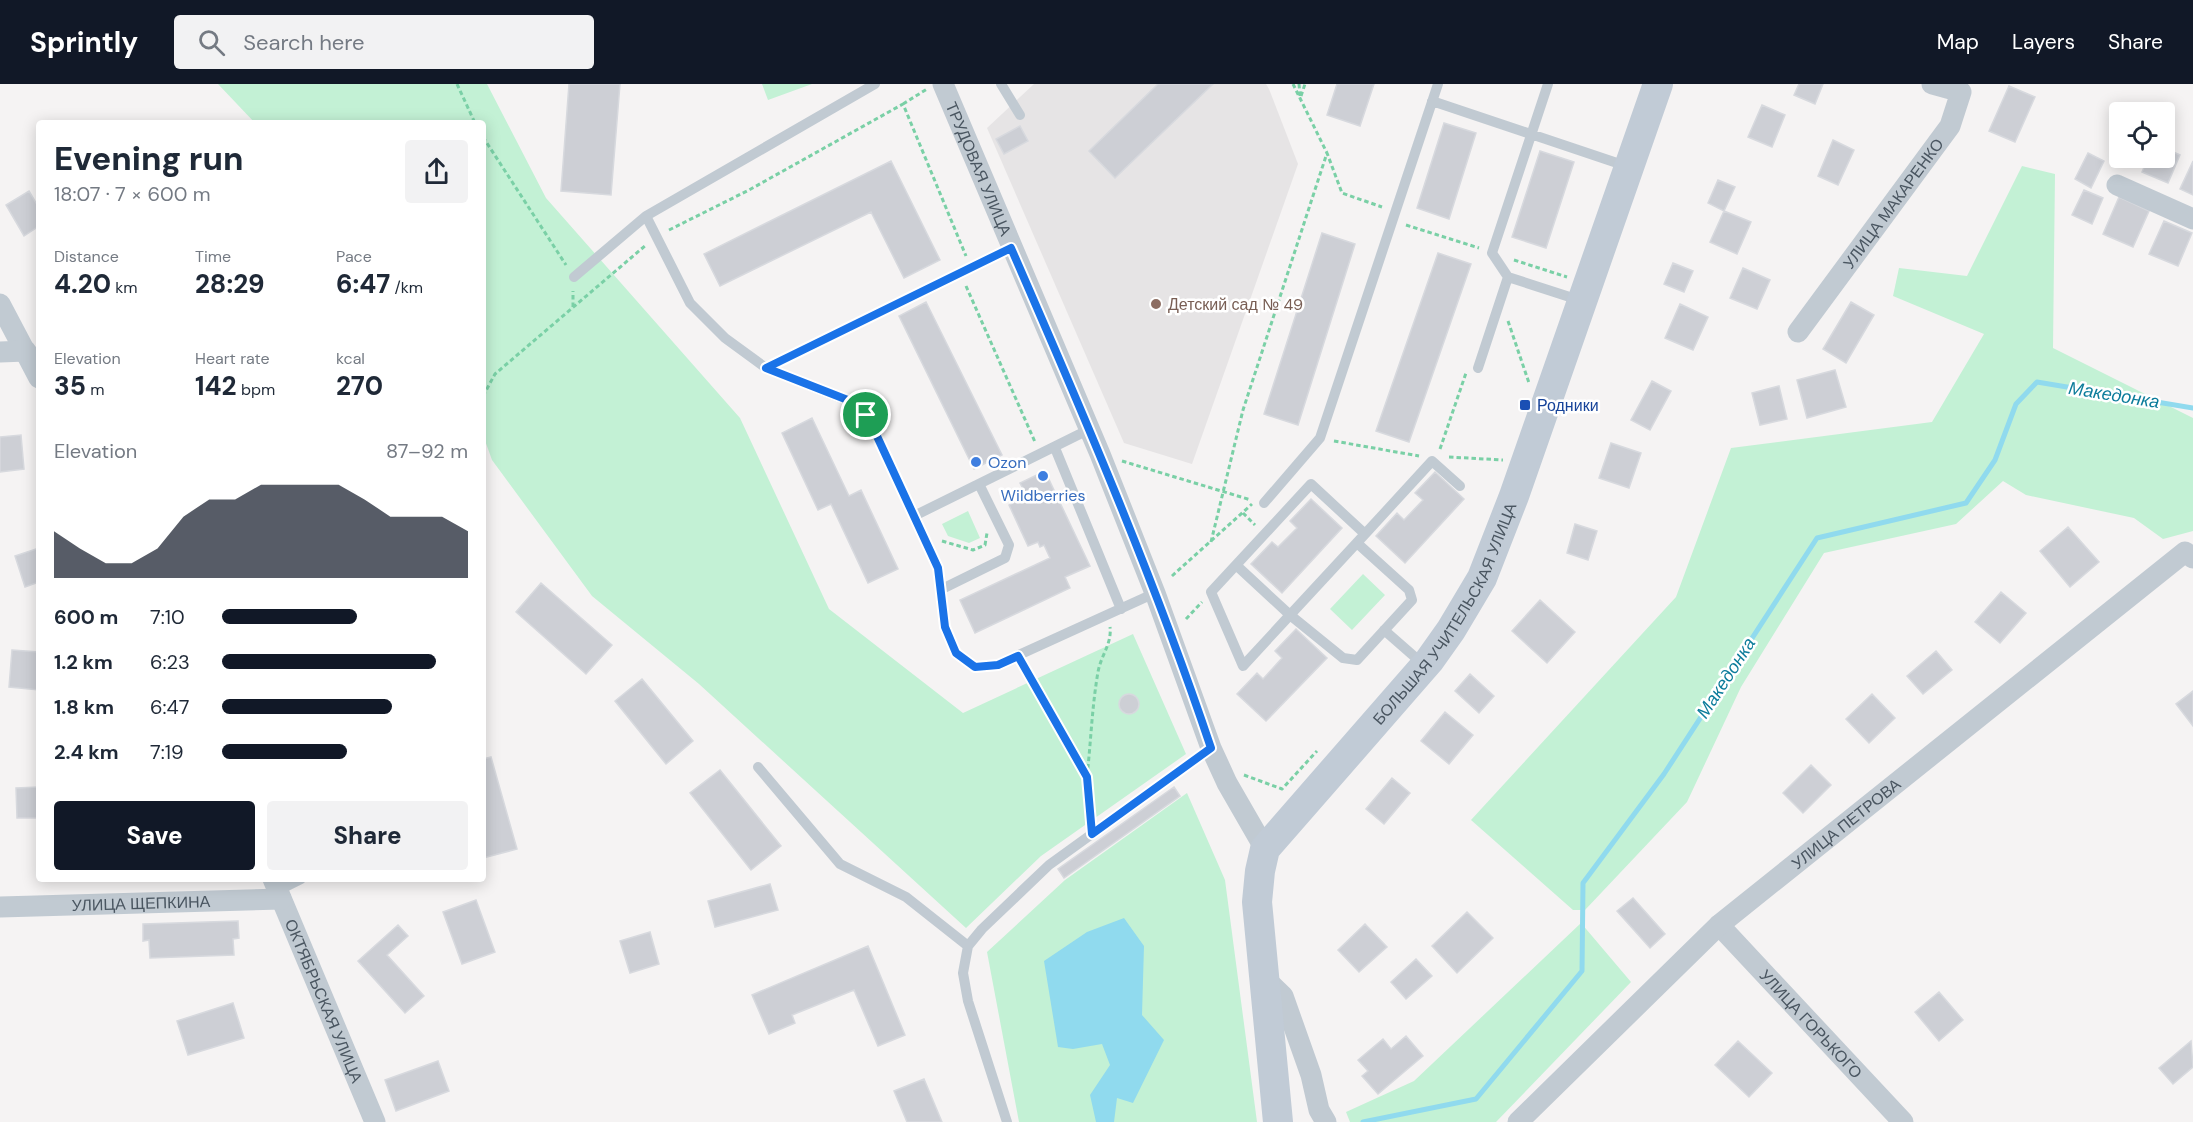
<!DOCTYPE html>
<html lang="en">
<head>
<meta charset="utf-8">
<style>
  :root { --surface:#fff; --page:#f2f2f3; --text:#1f2937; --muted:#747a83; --accent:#111827 }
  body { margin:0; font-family:"DM Sans",sans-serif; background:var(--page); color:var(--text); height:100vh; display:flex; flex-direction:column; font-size:22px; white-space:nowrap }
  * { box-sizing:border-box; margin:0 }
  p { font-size:20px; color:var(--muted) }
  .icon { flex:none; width:33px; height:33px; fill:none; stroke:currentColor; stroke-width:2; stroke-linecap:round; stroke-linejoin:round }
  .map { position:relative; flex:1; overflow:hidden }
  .sheet { position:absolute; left:36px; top:36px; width:450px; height:762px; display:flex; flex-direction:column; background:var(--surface); border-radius:6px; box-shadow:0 3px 15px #0003 }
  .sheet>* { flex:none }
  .buttons { position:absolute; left:2109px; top:18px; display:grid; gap:12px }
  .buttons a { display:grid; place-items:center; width:66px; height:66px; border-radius:6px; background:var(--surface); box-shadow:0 3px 15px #0003; font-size:30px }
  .pin { position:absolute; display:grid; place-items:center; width:51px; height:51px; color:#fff; margin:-26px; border:3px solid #fff; border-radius:50%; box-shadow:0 2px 6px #0007 }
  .round { display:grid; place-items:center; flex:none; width:63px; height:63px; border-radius:6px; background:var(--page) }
  .summary { display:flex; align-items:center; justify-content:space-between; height:102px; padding:0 18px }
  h1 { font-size:33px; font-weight:800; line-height:45px }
  .metrics { display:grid; grid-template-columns:repeat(3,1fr); gap:9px; height:102px; padding:6px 18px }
  .metrics div { display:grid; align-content:center }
  .metrics b { font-size:26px; font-weight:800 }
  .metrics small { font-size:16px; font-weight:400 }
  .metrics p { font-size:16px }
  .chart { height:168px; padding:12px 18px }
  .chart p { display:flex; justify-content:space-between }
  .chart svg { width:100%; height:108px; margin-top:6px; fill:var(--accent); opacity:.7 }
  .primary-button { display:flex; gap:12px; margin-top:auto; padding:12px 18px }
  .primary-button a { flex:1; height:69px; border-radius:6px; background:var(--accent); color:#fff; font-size:24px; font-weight:800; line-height:69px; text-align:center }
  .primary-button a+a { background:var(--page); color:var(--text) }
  ul { padding:0 18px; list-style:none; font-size:20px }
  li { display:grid; grid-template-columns:96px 72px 1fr; align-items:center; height:45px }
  li i { height:15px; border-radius:8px; background:var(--accent) }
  header { display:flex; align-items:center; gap:36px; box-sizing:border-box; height:84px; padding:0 30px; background:var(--accent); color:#fff }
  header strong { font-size:28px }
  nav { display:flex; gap:33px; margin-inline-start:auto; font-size:21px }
  .search { width:420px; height:54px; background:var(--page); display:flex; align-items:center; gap:15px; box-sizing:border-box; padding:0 21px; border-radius:6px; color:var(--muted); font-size:22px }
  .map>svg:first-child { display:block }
  .education { fill:#e6e4e5 }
  .green { fill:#c3f1d5 }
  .water { fill:#90daee }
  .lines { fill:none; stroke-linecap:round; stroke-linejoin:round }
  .stream { stroke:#90daee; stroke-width:5 }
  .building { fill:#cdcfd5; stroke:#d7d9de; stroke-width:1.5 }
  .path { stroke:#7ad0a6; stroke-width:3; stroke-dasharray:4.5 3; stroke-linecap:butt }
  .service { stroke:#c1cad2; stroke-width:10 }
  .minor { stroke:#c1cad2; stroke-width:21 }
  .secondary { stroke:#c1cbd6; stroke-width:30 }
  .route-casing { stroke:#fff; stroke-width:12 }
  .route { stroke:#1a73e8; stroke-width:8 }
  .education-dot { fill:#8d6e63; stroke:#fff; stroke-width:2 }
  .transit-dot { fill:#1a4fb4; stroke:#fff; stroke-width:2 }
  .shop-dot { fill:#3f7fe0; stroke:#fff; stroke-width:2 }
  .labels { text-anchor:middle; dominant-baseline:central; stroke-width:5; stroke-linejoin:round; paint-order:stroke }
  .street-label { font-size:16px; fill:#4a5661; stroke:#fff }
  .education-label { font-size:16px; fill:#785e54; stroke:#fff; text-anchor:start }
  .transit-label { font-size:16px; fill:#164399; stroke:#fff; text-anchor:start }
  .shop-label { font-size:16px; fill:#366cbe; stroke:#fff; text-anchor:start }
  .water-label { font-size:18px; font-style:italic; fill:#0c7c9b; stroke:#fff }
</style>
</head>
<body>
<header>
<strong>Sprintly</strong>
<div class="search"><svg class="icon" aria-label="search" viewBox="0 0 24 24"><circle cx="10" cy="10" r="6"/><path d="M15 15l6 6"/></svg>Search here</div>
<nav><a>Map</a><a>Layers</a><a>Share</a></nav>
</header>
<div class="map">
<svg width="2193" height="1038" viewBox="0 0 2193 1038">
  <rect width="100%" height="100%" fill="#f5f3f3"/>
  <path class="education" d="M1034,0h232l3,5 29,75 -106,300 -68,-21 -137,-315z"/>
  <path class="green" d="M218,0h269l59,114 194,220 89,191 134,104 170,-79 53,120 -145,102 -75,72 -267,-244 -107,-88 -100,-136 -9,-25v-312h-228z
    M762,0h50l-44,16z
    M2022,82l33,8 -2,174 140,70v113l-30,8 -29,-21 -108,-23 -23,-14 -47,43 -132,29 -83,134 -54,115 -102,108h-12l-102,-90 205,-223 55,-149 201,-26 52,-88 -91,-38 6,-28 68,8z
    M968,427l12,27 -11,5 -21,-7 -6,-12z
    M1363,490l22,21 -33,35 -22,-21z
    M1187,709l38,87 32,242h-238l-32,-170 78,-72z
    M1581,839l50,59 -135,140h-146l-4,-10 68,-31z"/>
  <path class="water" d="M1124,834l20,28 -2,69 22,25 -31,63 -16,-5 -3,24h-18l-6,-27 20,-30 -8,-21 -29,5 -15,-2 -14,-86 43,-29z"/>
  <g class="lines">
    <path class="stream" d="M1363,1038l113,-23 106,-128 1,-88 81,-109 153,-236 149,-35 29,-43 21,-56 21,-22 156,26"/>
  </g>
  <path class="building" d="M569,0h51l-9,111 -50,-4z
    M1158,0h55l-98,94 -26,-27z
    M1337,0h37l-14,42 -33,-11z
    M1799,0h24l-8,20 -21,-9z
    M2009,2l26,11 -20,45 -26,-11z
    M1762,21l23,10 -13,32 -24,-10z
    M1444,39l32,10 -27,86 -32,-11z
    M1020,42l8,15 -24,13 -8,-15z
    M2120,50v24h4l-1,2 -13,-5z
    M1833,56l21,10 -16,35 -20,-9z
    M2164,64l16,7 -12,28 -26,-11 6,-14h16z
    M1540,67l34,11 -28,86 -34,-11z
    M2088,69l16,8 -13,27 -16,-9z
    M891,77l49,99 -36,18 -33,-66 -151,74 -16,-32z
    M2193,77v34l-13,-6z
    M1718,96l17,7 -11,24 -16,-8z
    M2084,106l19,8 -11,26 -20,-9z
    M29,107l10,17v18l-15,10 -18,-31z
    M2119,113l30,14 -16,36 -30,-13z
    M1724,127l27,11 -14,32 -27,-12z
    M2164,137l28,12 -14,33 -29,-12z
    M1322,149l33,11 -57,181 -34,-11z
    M1438,169l33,11 -62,178 -33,-11z
    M1673,179l20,8 -9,21 -20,-8z
    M1743,184l27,12 -13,29 -27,-11z
    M926,218l76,153 -28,14 -75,-153z
    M1851,218l23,13 -28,48 -23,-14z
    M1680,220l28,13 -15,33 -28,-12z
    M1835,286l11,37 -39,11 -10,-38z
    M1652,297l19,10 -21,39 -19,-10z
    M1779,302l8,33 -27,6 -8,-32z
    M812,334l37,78 12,-6 37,79 -30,14 -37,-79 -13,6 -36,-77z
    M21,351l3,34 -24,3v-35z
    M1611,359l30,10 -12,35 -30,-10z
    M1045,387l45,95 -25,11 5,11 -95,45 -15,-33 90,-42 -6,-13 -4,2 -2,-5 -10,4 -19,-41 18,-9 -7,-13z
    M1435,388l29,27 -59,64 -29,-27 21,-23 7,7 19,-20 -8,-7z
    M1311,415l31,29 -60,65 -31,-29 21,-22 6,5 19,-19 -7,-7z
    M1575,440l22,7 -9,29 -21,-7z
    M2068,443l31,35 -29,25 -30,-36z
    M39,464v34l-14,5 -10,-31z
    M541,499l71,62 -26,29 -70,-62z
    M2001,508l25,21 -26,30 -25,-21z
    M1540,516l35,32 -28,31 -35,-32z
    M1296,545l31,29 -61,63 -29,-27 20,-21 6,6 19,-21 -7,-7z
    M12,566l27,2v38l-30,-3z
    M1936,567l16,19 -29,24 -16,-18z
    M1470,590l24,22 -15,17 -24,-22z
    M642,595l51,62 -27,23 -51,-63z
    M2193,607v35l-17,-22z
    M1119 620a10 10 0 1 1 20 0a10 10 0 1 1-20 0Z
    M1872,610l23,24 -26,25 -23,-24z
    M1445,628l28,23 -24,29 -28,-23z
    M491,673l26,92 -34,9v-99z
    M1811,681l20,20 -28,28 -20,-20z
    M720,686l61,76 -30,24 -61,-77z
    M1392,694l18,15 -26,31 -18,-15z
    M39,703v31h-22l-1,-30z
    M1174,703l6,9 -116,82 -6,-9z
    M770,800l8,26 -63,17 -7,-26z
    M1633,814l32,36 -15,14 -33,-37z
    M476,816l19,52 -33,12 -19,-52z
    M1467,828l26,26 -36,35 -25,-27z
    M238,837l1,17 -6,1 1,16 -84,3 -1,-18 -6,1v-17z
    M1365,840l22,23 -28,25 -21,-22z
    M398,841l10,11 -21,19 37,41 -19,17 -47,-52z
    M650,848l9,32 -29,9 -10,-32z
    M868,862l37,89 -27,11 -24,-56 -62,25 3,8 -26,11 -17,-39z
    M1416,875l16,17 -26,23 -15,-17z
    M1939,908l24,28 -24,21 -24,-29z
    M233,919l11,35 -56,17 -11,-34z
    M1406,952l17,20 -45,38 -16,-18 6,-5 -10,-11 25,-21 8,10z
    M1738,957l34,32 -23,24 -34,-32z
    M2191,957l2,26 -20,17 -14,-16z
    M438,977l11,30 -53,20 -11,-31z
    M924,995l18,43h-35l-13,-31z"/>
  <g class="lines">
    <path class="path" d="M457,0l18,39
      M1293,0l34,69
      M1299,0l1,12
      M1301,12l4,-12
      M903,20l24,-15
      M483,53l83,128
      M1406,141l73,23
      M669,146l80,-40 154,-86 63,152
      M1514,176l53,17
      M966,202l69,156
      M573,223v-16
      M1508,237l21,62
      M483,312l12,-22 151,-129
      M1334,357l85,15
      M1440,365l26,-76
      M1449,373l54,3
      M1122,377l129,39
      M1243,429l12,12
      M942,457l31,9 12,-5 2,-12
      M1211,458l32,-132 84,-257 15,40 40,14
      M1172,492l80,-72
      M1186,535l16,-17
      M1025,584l62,109 4,42
      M1244,691l38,14 35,-38
      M1087,692c4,-35 5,-70 11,-104 3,-17 14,-28 12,-45"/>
    <path class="service" d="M875,0l-229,132 44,87 35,35 41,30 97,39 51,109 176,-87
      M1001,0l19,31
      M1548,0l-56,169 16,24 71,23
      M1432,17l197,66
      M574,193l72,-61
      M766,284l245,-120
      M1478,284l30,-91
      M1055,364l66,161
      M1311,400l54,50 -75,81 -54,-50z
      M1264,419l56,-65 118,-354
      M914,432l24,52 7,59 11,26 19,14 22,-2 158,-72
      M1365,450l67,-73 28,25
      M1236,481l-25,27 32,74 47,-51 53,43 14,2 55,-60 -3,-10 -52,-47
      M940,506l65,-32 4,-13 -30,-61
      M1384,546l40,35
      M758,683l82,97 66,33 62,49
      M277,807l24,-12
      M1007,1038l-39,-121 -5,-28 5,-27 14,-17 67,-64 162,-117"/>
    <g class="minor">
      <path id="s1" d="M943,0l157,370 55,139 56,155 16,35 38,66"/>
      <path d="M2117,101l76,34"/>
      <path d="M0,220l39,74"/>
      <path id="s2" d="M1798,248l152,-206 11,-34 -29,-8"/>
      <path d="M0,268l26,-1"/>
      <path id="s3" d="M273,795l102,243"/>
      <path id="s4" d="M0,823l281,-8"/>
      <path id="s5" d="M1719,841l184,197"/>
      <path d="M1262,892l21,20 28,79 8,35 7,12"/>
      <path id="s6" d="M1518,1038l201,-197 466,-373 8,6"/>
    </g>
    <path class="secondary" id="s7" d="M1278,1038l-21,-220 3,-31 5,-22 164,-188 22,-31 31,-52 32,-82 144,-412"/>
  </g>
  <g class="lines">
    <defs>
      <path id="route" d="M1011,164c72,165 143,330 200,500l-119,86 -5,-57 -69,-121 -20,9 -23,2 -19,-14 -11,-26 -7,-59 -75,-162 -97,-38z"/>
    </defs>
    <use href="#route" class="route-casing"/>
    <use href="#route" class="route"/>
  </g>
  <circle class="education-dot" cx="1156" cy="220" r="6"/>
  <rect class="transit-dot" x="1519" y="315" width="12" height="12" rx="3"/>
  <g class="shop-dot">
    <circle cx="976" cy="378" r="6"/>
    <circle cx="1043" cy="392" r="6"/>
  </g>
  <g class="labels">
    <g class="street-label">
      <text stroke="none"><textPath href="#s1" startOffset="92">ТРУДОВАЯ УЛИЦА</textPath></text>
      <text stroke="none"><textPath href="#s2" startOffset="160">УЛИЦА МАКАРЕНКО</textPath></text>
      <text stroke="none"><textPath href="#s7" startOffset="573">БОЛЬШАЯ УЧИТЕЛЬСКАЯ УЛИЦА</textPath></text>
      <text stroke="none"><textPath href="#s6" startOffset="444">УЛИЦА ПЕТРОВА</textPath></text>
      <text stroke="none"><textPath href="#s4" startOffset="141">УЛИЦА ЩЕПКИНА</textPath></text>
      <text stroke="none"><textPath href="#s3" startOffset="132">ОКТЯБРЬСКАЯ УЛИЦА</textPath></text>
      <text stroke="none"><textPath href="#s5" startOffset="135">УЛИЦА ГОРЬКОГО</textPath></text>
    </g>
    <g class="education-label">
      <text x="1168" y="220">Детский сад № 49</text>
    </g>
    <g class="transit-label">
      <text x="1537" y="321">Родники</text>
    </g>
    <g class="shop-label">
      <text x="988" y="378">Ozon</text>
      <text x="1043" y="411" text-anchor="middle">Wildberries</text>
    </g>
    <g class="water-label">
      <text transform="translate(2114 311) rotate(9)">Македонка</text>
      <text transform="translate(1726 594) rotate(-57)">Македонка</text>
    </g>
  </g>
</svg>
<div class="buttons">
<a><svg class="icon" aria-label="locate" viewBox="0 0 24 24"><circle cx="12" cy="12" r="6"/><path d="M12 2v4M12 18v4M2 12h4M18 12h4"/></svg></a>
</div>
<div class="pin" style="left:866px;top:331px;background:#1e9e55"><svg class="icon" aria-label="arrive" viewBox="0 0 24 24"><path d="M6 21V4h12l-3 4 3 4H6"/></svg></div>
<section class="sheet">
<div class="summary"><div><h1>Evening run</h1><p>18:07 · 7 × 600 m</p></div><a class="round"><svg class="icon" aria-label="share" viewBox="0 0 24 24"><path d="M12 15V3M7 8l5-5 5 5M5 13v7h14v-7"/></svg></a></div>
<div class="metrics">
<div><p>Distance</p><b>4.20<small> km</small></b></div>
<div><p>Time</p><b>28:29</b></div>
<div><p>Pace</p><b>6:47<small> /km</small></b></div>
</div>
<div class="metrics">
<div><p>Elevation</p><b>35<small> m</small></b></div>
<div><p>Heart rate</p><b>142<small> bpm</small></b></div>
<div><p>kcal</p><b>270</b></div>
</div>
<div class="chart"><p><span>Elevation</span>87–92 m</p>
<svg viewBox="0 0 160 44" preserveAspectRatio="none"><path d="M0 44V25L10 32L20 38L30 38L40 32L50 19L60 12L70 12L80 6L90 6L100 6L110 6L120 12L130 19L140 19L150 19L160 25V44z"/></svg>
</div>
<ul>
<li><b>600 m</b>7:10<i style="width:55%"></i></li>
<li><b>1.2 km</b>6:23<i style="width:87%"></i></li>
<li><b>1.8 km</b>6:47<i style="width:69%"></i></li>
<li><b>2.4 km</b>7:19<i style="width:51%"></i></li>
</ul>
<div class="primary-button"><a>Save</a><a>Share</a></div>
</section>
</div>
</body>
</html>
